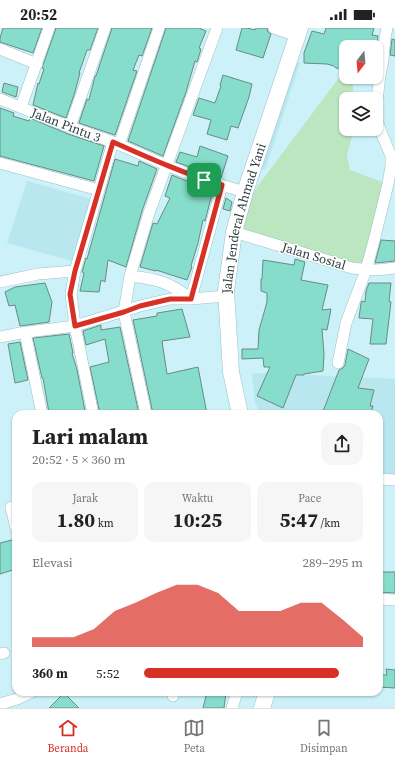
<!DOCTYPE html>
<html lang="id">
<head>
<meta charset="utf-8">
<style>
  :root { --surface:#fff; --page:#f6f6f6; --text:#222; --muted:#767676; --line:#e0e0e0; --accent:#d93025 }
  body { margin:0; font-family:"Source Serif 4",serif; background:var(--page); color:var(--text); height:100vh; display:flex; flex-direction:column; font-size:15px; white-space:nowrap }
  * { box-sizing:border-box; margin:0 }
  p { font-size:13px; color:var(--muted) }
  .icon { flex:none; width:22px; height:22px; fill:none; stroke:currentColor; stroke-width:2; stroke-linecap:round; stroke-linejoin:round }
  .map { position:relative; flex:1; overflow:hidden }
  .sheet { position:absolute; left:12px; top:382px; width:371px; height:286px; display:flex; flex-direction:column; background:var(--surface); border-radius:12px; box-shadow:0 1px 3px #0004 }
  .sheet>* { flex:none }
  .needle { width:26px; rotate:196deg }
  .buttons { position:absolute; left:339px; top:12px; display:grid; gap:8px }
  .buttons a { display:grid; place-items:center; width:44px; height:44px; border-radius:8px; background:var(--surface); box-shadow:0 1px 3px #0004; font-size:20px }
  .pin { position:absolute; display:grid; place-items:center; width:34px; height:34px; color:#fff; margin:-17px; border-radius:8px; box-shadow:0 2px 6px #0006 }
  .round { display:grid; place-items:center; flex:none; width:42px; height:42px; border-radius:12px; background:var(--page) }
  .headline { display:flex; align-items:center; justify-content:space-between; height:68px; padding:0 20px }
  h1 { font-size:22px; font-weight:700; line-height:30px }
  .stats { display:grid; grid-template-columns:repeat(3,1fr); gap:6px; height:68px; padding:4px 20px }
  .stats div { display:grid; align-content:center; border-radius:10px; background:var(--page); text-align:center }
  .stats b { font-size:20px; font-weight:700 }
  .stats small { font-size:11px; font-weight:400 }
  .stats p { font-size:11px }
  .chart { height:112px; padding:8px 20px }
  .chart p { display:flex; justify-content:space-between }
  .chart svg { width:100%; height:72px; margin-top:4px; fill:var(--accent); opacity:.7 }
  ul { padding:0 20px; list-style:none; font-size:13px }
  li { display:grid; grid-template-columns:64px 48px 1fr; align-items:center; height:30px }
  li i { height:10px; border-radius:5px; background:var(--accent) }
  .status { display:flex; justify-content:space-between; align-items:center; height:28px; padding:0 20px; background:var(--surface); direction:ltr }
  .status svg { height:11px; fill:currentColor }
  .menu { display:flex; justify-content:space-around; align-items:center; height:56px; border-top:1px solid var(--line); background:var(--surface); font-size:11px; color:var(--muted) }
  .menu a { display:grid; justify-items:center; gap:2px }
  .menu .current { color:var(--accent) }
  .map>svg:first-child { display:block }
  .built { fill:#b8e7ef }
  .green { fill:#bce6bf }
  .building { fill:#87ddcb; stroke:#698b83 }
  .lines { fill:none; stroke-linecap:round; stroke-linejoin:round }
  .minor-casing { stroke:#9cc0c7; stroke-width:12 }
  .highway-casing { stroke:#9cc0c7; stroke-width:17 }
  .minor { stroke:#fff; stroke-width:11 }
  .highway { stroke:#fff; stroke-width:16 }
  .route-casing { stroke:#fff; stroke-width:8 }
  .route { stroke:#d93025; stroke-width:5 }
  .labels { text-anchor:middle; dominant-baseline:central; stroke-width:3; stroke-linejoin:round; paint-order:stroke }
  .street-label { font-size:13px; fill:#2e3d40; stroke:#fff }
</style>
</head>
<body>
<div class="status"><b>20:52</b><svg viewBox="0 0 49 12"><path d="M0 12V9h3v3zM5 12V6h3v6zM10 12V3h3v9zM15 12V0h3v12zM26 1h20v11H26zM47 4h2v5h-2z"/></svg></div>
<div class="map">
<svg width="395" height="680" viewBox="0 0 395 680">
  <rect width="100%" height="100%" fill="#ccf1f8"/>
  <path class="built" d="M294,34l6,1 -35,107 -6,-2z
    M27,153l68,19 -19,62 -69,-19z
    M264,345l131,6v98l-16,-2v-61h-118l-6,-11 -3,-29z"/>
  <path class="green" d="M344,43l2,2v4h4l3,4v18h-7v30h7v4l-6,22 3,15 32,12 -7,41 -13,45 -123,-37 9,-32z"/>
  <path class="building" d="M3,0h39l-9,25 -33,-11v-4z
    M56,0h42l-8,22h-3l-8,23h1l-6,22 -8,23 -33,-13 5,-22 1,1 5,-15 -2,-1z
    M112,0h40l-10,28 -3,-1 -6,15 4,1 -22,64 -36,-12 8,-24 2,1 6,-24h1z
    M166,0h33l7,3 -7,17 2,1 -3,10 -1,3 -2,-1 -9,31 -23,64 -35,-15z
    M242,0h5l8,2 1,-2h11l1,4 3,2 -8,24 -27,-8z
    M326,0h48l-2,7 6,1 -1,9 -19,-4v6h-12v22l-10,-1 -2,-2 -7,-2 -23,-1v-10l8,-22 12,3z
    M392,11l3,1v16l-5,-1z
    M223,47l29,9 -3,13 -11,31 -7,-2 -4,14 -20,-6 4,-14 -18,-5 6,-17 16,5 6,-17 -1,-1z
    M4,55l14,4 -2,10 -14,-5z
    M0,80l14,5 -1,3 16,5 1,-3 38,16 36,12 -10,35 -94,-25z
    M200,118l28,10 -7,22 -15,-5 -30,-11 4,-10 17,5z
    M115,131l23,7 1,-5 18,8 -15,42 -16,56 -18,-7 -3,22 -4,-2 -2,12 -19,-1 4,-18 -2,-1 4,-14 1,1z
    M172,147l29,12 12,3 -8,31 -2,-1 -5,23 -7,23 1,1 -5,13 -31,-10v1l-16,-4 13,-44 4,1 13,-26 -5,-2z
    M226,170l6,4 -2,9 -7,-2z
    M381,212l14,1v20l-20,2z
    M295,231l10,3 -4,18 27,5 -6,25 9,-1 -4,21 -5,-1 2,25 -1,17 -19,3v1h-8l-13,33 -26,-12 13,-29h-6l-1,-9 -21,1v-10h16l1,-19 8,-28v-9l-6,-2v-12h1l1,-19 31,5z
    M45,255l7,19 -3,20 -29,4 -5,-21 -6,1 -4,-14 10,-5z
    M369,255h22l-2,18 2,1 -5,42h-16l3,-25 -14,-1 2,-15 1,-2 3,1 1,-11z
    M182,281l8,28 -28,4 5,33 31,-7 9,47h-54l-20,-94 24,-4v-3z
    M101,297v5l19,-3 19,87h-39l-10,-47 19,-5 -4,-23 -19,6 -3,-14z
    M69,306l4,19h-1l5,17 8,41 -36,2 -6,-35h-1l-9,-40z
    M20,314l8,38 -13,3 -7,-39z
    M348,321l21,10 -11,29 16,2 -4,16h3l-2,8h-49l17,-44 4,-2 2,-3z
    M12,512l4,11v18l-16,5v-31z
    M379,544h16v21l-16,-1z
    M386,641l9,1v18l-16,-1v-12h8z
    M207,664h19l-2,16h-21z
    M64,665l15,15h-30z"/>
  <g class="lines">
    <defs>
      <path id="minor" d="M274,0l23,8
        M0,21l37,15
        M0,71l70,28 43,15 53,23 38,15 41,12
        M21,79l28,-79
        M70,99l35,-99
        M119,117l40,-117
        M0,135l99,27
        M234,204l118,36c16,2 27,3 43,0
        M130,248c27,3 39,6 61,23l31,-114
        M0,254l38,-8 37,-3
        M25,304l17,82
        M0,309l20,-4 55,-7 65,-20 30,-7h21l35,-3
        M338,335l8,-40 20,-53 9,-33 13,-53 3,-18v-10l-10,-24 -4,-11 -1,-12 4,-34 3,-15 2,-22 2,-10
        M93,386l-18,-88 -4,-32 4,-23 38,-129
        M146,386l-22,-102 6,-36 19,-63 68,-185
        M379,451l16,1
        M11,479l5,21
        M379,571l16,1
        M0,626l4,-1
        M173,668l1,-4
        M0,676l17,-5 15,-7
        M232,680l5,-16"/>
      <g id="highway">
        <path id="s1" d="M240,386l-9,-42 -5,-81 8,-59 11,-40 55,-164"/>
        <path d="M262,680l5,-16"/>
      </g>
    </defs>
    <use href="#minor" class="minor-casing"/>
    <use href="#highway" class="highway-casing"/>
    <use href="#minor" class="minor"/>
    <use href="#highway" class="highway"/>
  </g>
  <g class="lines">
    <defs>
      <path id="route" d="M113,114c36,16 72,32 109,43l-31,114h-21l-30,7 -16,6 -49,14 -5,-32 5,-23z"/>
    </defs>
    <use href="#route" class="route-casing"/>
    <use href="#route" class="route"/>
  </g>
  <g class="labels">
    <g class="street-label">
      <text transform="translate(66 97) rotate(21)">Jalan Pintu 3</text>
      <text stroke="none"><textPath href="#s1" startOffset="199">Jalan Jenderal Ahmad Yani</textPath></text>
      <text transform="translate(314 228) rotate(17)">Jalan Sosial</text>
    </g>
  </g>
</svg>
<div class="buttons">
<a><svg class="needle" viewBox="-14 -14 28 28"><path d="M0-13l5 13h-10z" fill="#e53935"/><path d="M0 13l5-13h-10z" fill="#767676"/></svg></a>
<a><svg class="icon" aria-label="layers" viewBox="0 0 24 24"><path d="M12 4l9 5-9 5-9-5zM3 14l9 5 9-5"/></svg></a>
</div>
<div class="pin" style="left:204px;top:152px;background:#1e9e55"><svg class="icon" aria-label="arrive" viewBox="0 0 24 24"><path d="M6 21V4h12l-3 4 3 4H6"/></svg></div>
<section class="sheet">
<div class="headline"><div><h1>Lari malam</h1><p>20:52 · 5 × 360 m</p></div><a class="round"><svg class="icon" aria-label="share" viewBox="0 0 24 24"><path d="M12 15V3M7 8l5-5 5 5M5 13v7h14v-7"/></svg></a></div>
<div class="stats">
<div><p>Jarak</p><b>1.80<small> km</small></b></div>
<div><p>Waktu</p><b>10:25</b></div>
<div><p>Pace</p><b>5:47<small> /km</small></b></div>
</div>
<div class="chart"><p><span>Elevasi</span>289–295 m</p>
<svg viewBox="0 0 160 44" preserveAspectRatio="none"><path d="M0 44V38L10 38L20 38L30 33L40 22L50 17L60 11L70 6L80 6L90 11L100 22L110 22L120 22L130 17L140 17L150 27L160 38V44z"/></svg>
</div>
<ul>
<li><b>360 m</b>5:52<i style="width:89%"></i></li>
</ul>
</section>
</div>
<nav class="menu">
<a class="current"><svg class="icon" aria-label="home" viewBox="0 0 24 24"><path d="M3 11l9-7 9 7M6 9v11h12V9"/></svg>Beranda</a>
<a><svg class="icon" aria-label="map" viewBox="0 0 24 24"><path d="M3 6l6-2 6 2 6-2v14l-6 2-6-2-6 2zM9 4v14M15 6v14"/></svg>Peta</a>
<a><svg class="icon" aria-label="saved" viewBox="0 0 24 24"><path d="M7 4h10v16l-5-4-5 4z"/></svg>Disimpan</a>
</nav>
</body>
</html>
